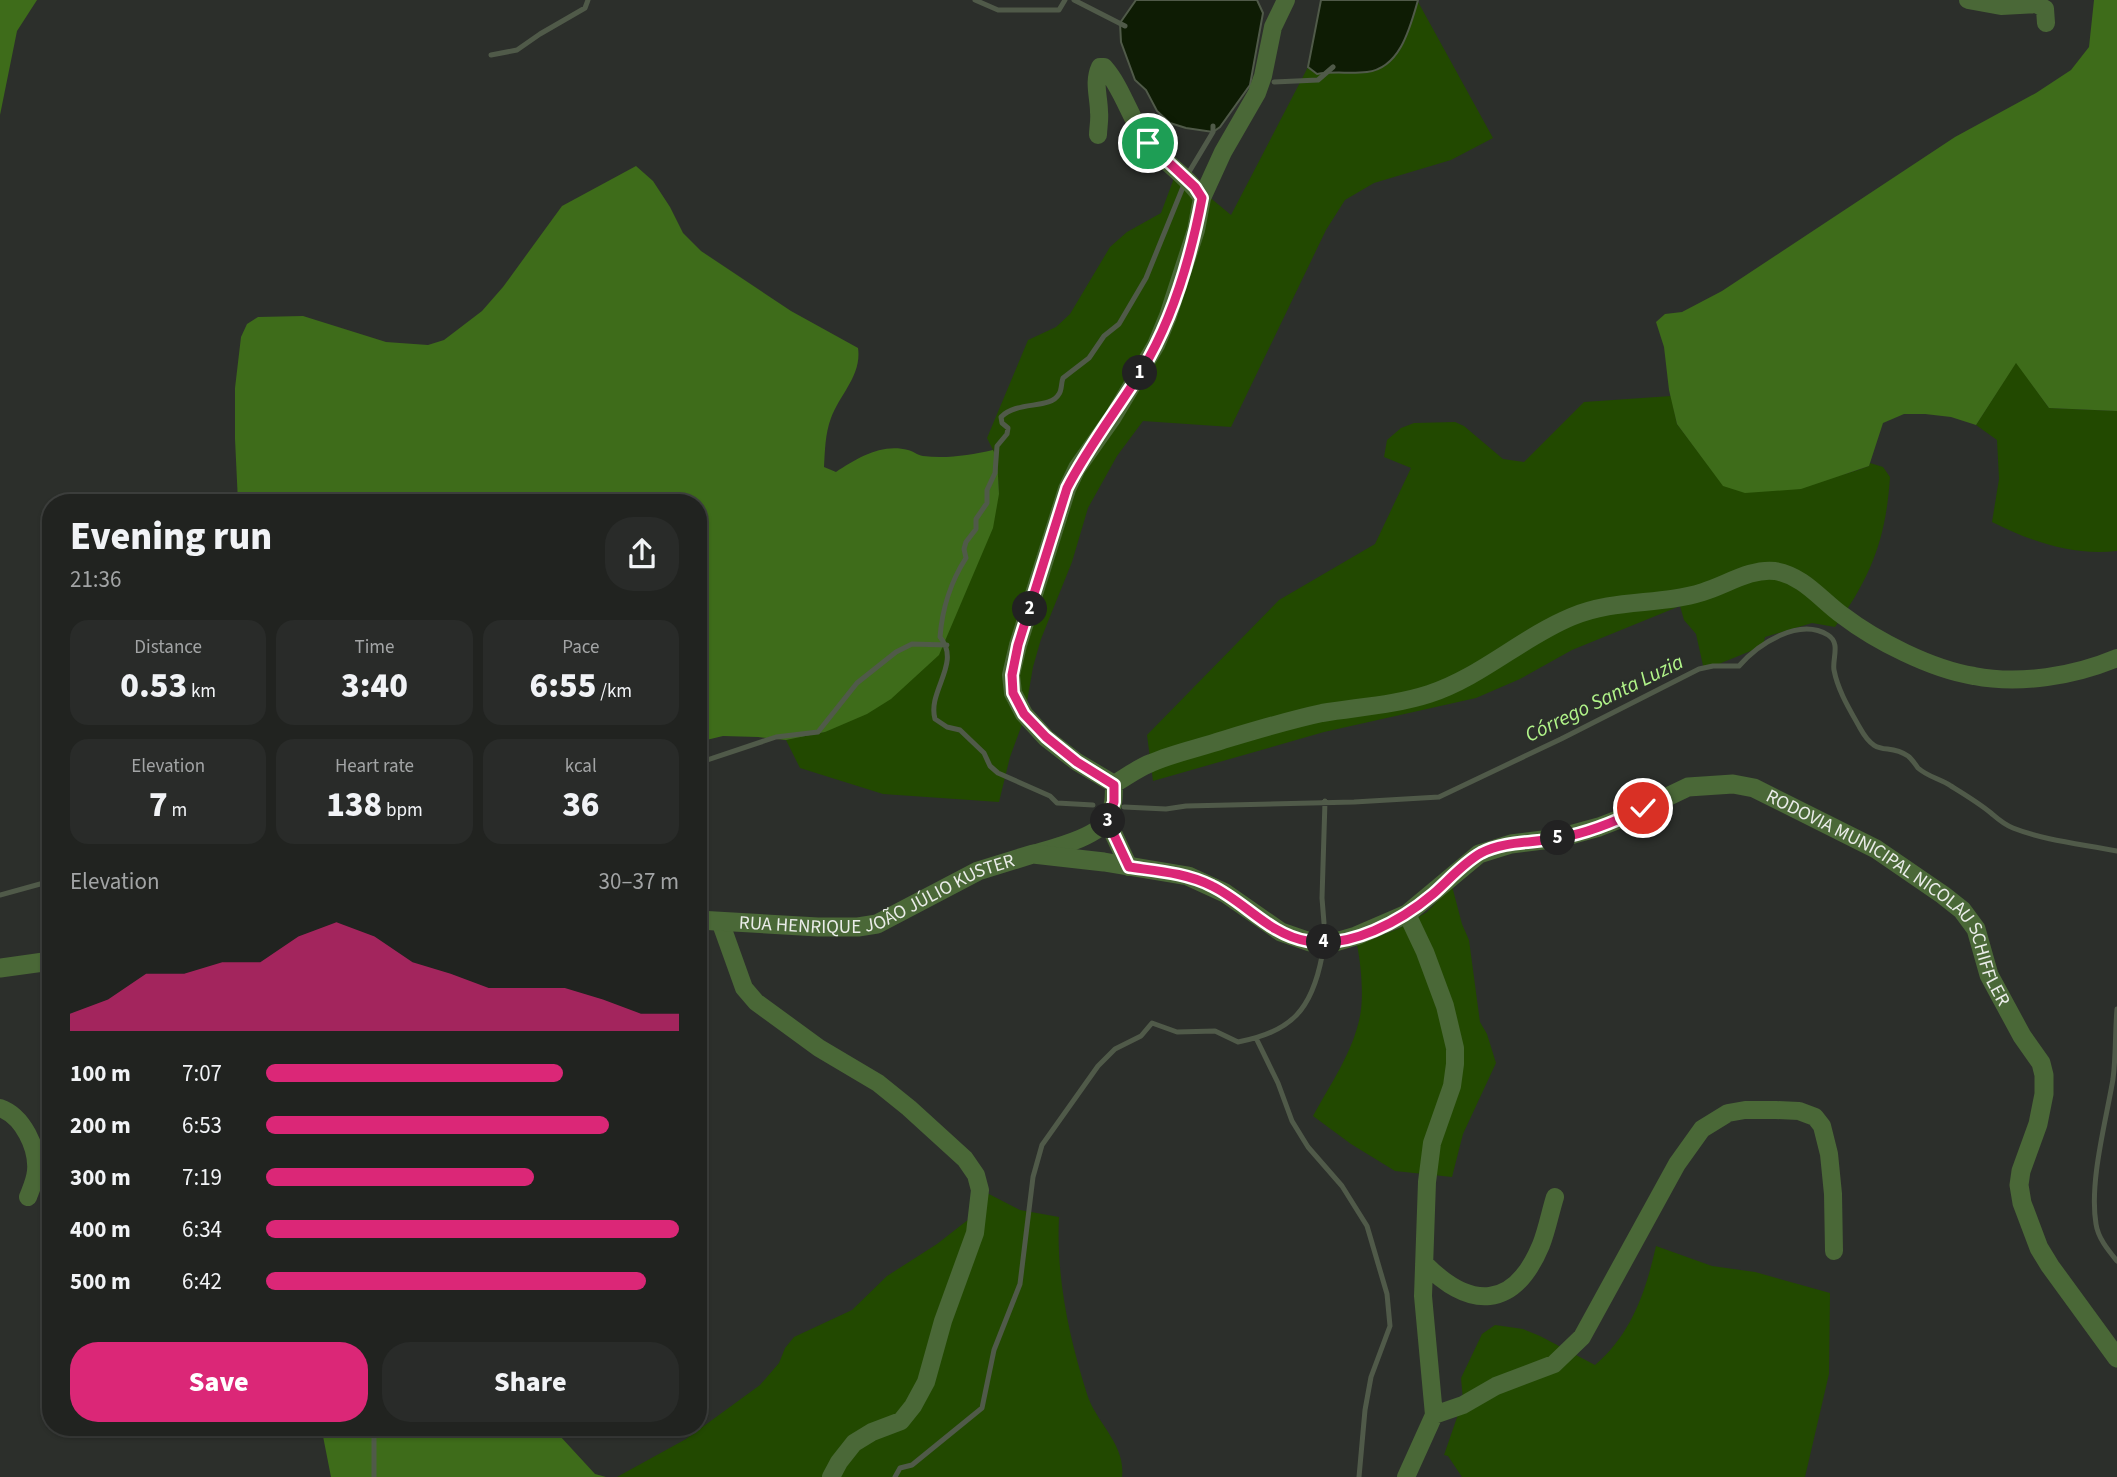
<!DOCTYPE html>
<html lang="en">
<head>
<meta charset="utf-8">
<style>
  :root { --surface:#212320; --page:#292b29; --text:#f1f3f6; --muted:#a2a4a5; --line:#3e403e; --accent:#db2777 }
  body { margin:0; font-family:"Source Sans 3",sans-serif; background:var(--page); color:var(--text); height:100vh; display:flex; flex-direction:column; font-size:26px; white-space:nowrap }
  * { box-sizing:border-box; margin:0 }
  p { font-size:23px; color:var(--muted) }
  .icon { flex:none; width:38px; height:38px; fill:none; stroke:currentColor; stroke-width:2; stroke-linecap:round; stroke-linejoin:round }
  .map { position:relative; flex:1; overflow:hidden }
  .panel { position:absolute; left:42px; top:494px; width:665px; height:942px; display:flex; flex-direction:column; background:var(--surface); border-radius:28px; box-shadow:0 2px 5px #0004,0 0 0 2px var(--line) }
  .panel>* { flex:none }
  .pin { position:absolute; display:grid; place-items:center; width:60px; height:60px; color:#fff; margin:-30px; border:4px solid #fff; border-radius:50%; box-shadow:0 2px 7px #0007 }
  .km { position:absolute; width:35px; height:35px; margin:-18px; border-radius:50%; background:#222; color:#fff; font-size:19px; line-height:35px; text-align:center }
  .round { display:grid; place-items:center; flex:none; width:74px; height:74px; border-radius:28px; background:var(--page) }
  .headline { display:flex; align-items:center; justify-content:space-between; height:119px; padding:0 28px }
  h1 { font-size:38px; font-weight:800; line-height:52px }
  .metrics { display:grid; grid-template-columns:repeat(3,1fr); gap:10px; height:119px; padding:7px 28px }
  .metrics div { display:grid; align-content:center; border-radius:18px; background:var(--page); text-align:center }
  .metrics b { font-size:35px; font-weight:800 }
  .metrics small { font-size:19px; font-weight:400 }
  .metrics p { font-size:19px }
  .chart { height:196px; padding:14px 28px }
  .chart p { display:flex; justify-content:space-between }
  .chart svg { width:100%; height:126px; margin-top:7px; fill:var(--accent); opacity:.7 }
  .primary-button { display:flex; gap:14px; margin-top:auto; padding:14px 28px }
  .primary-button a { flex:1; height:80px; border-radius:28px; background:var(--accent); color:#fff; font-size:28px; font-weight:800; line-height:80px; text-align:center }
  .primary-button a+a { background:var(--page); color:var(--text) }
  ul { padding:0 28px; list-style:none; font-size:23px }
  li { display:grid; grid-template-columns:112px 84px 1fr; align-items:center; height:52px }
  li i { height:18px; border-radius:9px; background:var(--accent) }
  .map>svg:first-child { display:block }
  .green { fill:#224900 }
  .forest { fill:#3e6c1a }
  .water { fill:#0e1c04; stroke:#505a49; stroke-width:2 }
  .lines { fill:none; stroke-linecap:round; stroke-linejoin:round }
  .stream { stroke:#505a49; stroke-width:5 }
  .minor { stroke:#4a6837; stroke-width:18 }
  .tertiary { stroke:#4a6837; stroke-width:19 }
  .route-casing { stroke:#fff; stroke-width:14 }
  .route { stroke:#db2777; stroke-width:9 }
  .labels { text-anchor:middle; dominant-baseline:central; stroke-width:5; stroke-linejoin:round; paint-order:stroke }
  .street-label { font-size:19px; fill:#eaece9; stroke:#2c2f2b }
  .water-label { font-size:21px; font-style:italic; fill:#b2f58a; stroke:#2c2f2b }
</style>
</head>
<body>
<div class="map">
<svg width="2117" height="1477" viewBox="0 0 2117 1477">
  <rect width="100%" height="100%" fill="#2c2f2b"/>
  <path class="green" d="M1417,0l76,138 -42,22 -77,23 -29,17 -19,30 -95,197 -88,-6 -26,35 -29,52 -16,54 -31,77 -8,28 -9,52 -14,38 -11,45 -116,-8 -83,-26 -14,-28 39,-8 174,-238 -2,-36 -10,-20 41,-98 28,-13 14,-13 40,-67 17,-15 34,-19 16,-43 54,45 77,-148 10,7 20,-3 26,1 34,-21z
    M2016,362l33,46 68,3v140c-44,5 -85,-9 -125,-29l7,-43 -2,-39 -21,-15z
    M1671,396l6,28 47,62c48,-3 99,-1 145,-20l1,-3 13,4 7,10c-4,62 -19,100 -55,150l-23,-4 -47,14 -2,9 -59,24 -8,-36 -12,-14 -4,-14 -108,44 -52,29 -44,19 -152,34 -171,49 -6,-46 132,-135 96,-56 36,-76 -27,-11 3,-17 14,-12 13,-5 41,-1 9,4 39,33 21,3 60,-60z
    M1452,886l10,38 7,16 11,82 7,12 9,29 -33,71 -11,43 -57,-6 -44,-27 -38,-28c17,-31 40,-64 47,-100 4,-19 1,-52 -3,-71l41,-16 29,-17z
    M987,1193l33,17 39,7c-3,60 10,120 28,177 9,29 39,50 35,83h-505l69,-38 74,-54 19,-22 6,-15 9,-11 58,-27 35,-34 50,-32 41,-32z
    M1656,1246l56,20 43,6 75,21 -1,81 -24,103h-343l-14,-21 -4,-1 19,-55 -2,-22 21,-44 13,-9 28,4 17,7 55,29c36,-30 51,-74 61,-119z"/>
  <path class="forest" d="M0,0h37l-20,31 -17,84z
    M2094,0h23v411l-68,-3 -33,-45 -40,62 -25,-8 -26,-3h-21l-21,9 -14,43 -68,23 -56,4 -22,-7 -46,-62 -8,-34 -5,-43 -8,-25 9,-8 17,-2 40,-21 233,-154 81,-44 35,-23 18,-23z
    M636,166l17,15 17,26 13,26 18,18 90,60 67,37c4,27 -18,46 -27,70 -6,16 -6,33 -7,49l12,5c21,-14 46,-29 72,-22 5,1 9,5 15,6 24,3 47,-1 70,-6l4,8 2,36 -6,34 -54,127 -48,44 -24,15 -42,18 -39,8 -28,-3 -35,-1 -25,6v-240h-460l-3,-63v-51l6,-51 6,-13 11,-7 45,-1 83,26 42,3 16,-5 38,-29 21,-24 59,-81z
    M321,1426h215l24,10 35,38 11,3h-275z"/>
  <path class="water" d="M1136,0h121l6,13 -13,72 -30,42 -7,5 -27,-4 -16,-5 -13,-12 -11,-21 -11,-10 -14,-38 -1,-19z
    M1321,0h97c-8,28 -18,68 -51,72 -17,2 -33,-1 -50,2l-9,-7z"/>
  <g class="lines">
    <path class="stream" d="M975,0l23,10h61l6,-10
      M1074,0l51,26
      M491,55l26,-5 23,-16 45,-26 3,-8
      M1274,82l44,-2 15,-13
      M1189,172l24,-40v-6
      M698,763l78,-26 42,-5 39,-49 39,-31 16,-8 35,1
      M1093,805l-36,-2 -7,-7 -52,-23 -8,-7 -6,-13 -24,-23 -13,-3 -12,-8c-8,-28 27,-56 5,-82 2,-27 11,-56 26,-79l-2,-9 2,-7 10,-13v-10l11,-16v-13l8,-17 2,-27 10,-12 1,-6 -6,-5 -1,-6c17,-17 49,-7 58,-23 3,-4 2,-11 4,-16l26,-20 15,-22 15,-12 27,-46 37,-91
      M1124,807l42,2 20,-3 168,-4 85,-5 122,-58 138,-70 14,-3h26c19,-22 60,-49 89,-31 13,8 4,24 6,35 4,21 16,40 26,58 17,31 27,14 48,28 4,3 7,8 10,12 10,9 23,11 33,18 13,8 28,17 40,27 7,6 12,11 22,15 33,13 69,16 104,23
      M0,895l51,-14
      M1324,923l-2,-25 3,-97
      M2117,1009c-2,23 -1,47 -4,70 -7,42 -24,103 -17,145 2,14 12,26 21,37
      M1256,1038l22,45 14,38 16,26 34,39 25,40 20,68 3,32 -19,51 -6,33 -6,67
      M374,1477v-51
      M895,1477l5,-9 12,-3 70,-57 12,-58 26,-66 13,-107 9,-32 56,-79 17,-17 26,-13 11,-13 25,9 38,-1 23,11c54,-10 74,-33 84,-86"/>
    <path class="minor" d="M1286,0l-13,27 -10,49 -6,17 -34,59 -21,46 -6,32 -28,86 -12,29 -43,72 -36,51 -10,21 -49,156 -7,30 2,18 11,21 22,24 31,24 37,22c12,-7 24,-16 37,-21 23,-10 48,-15 72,-23 33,-10 66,-20 99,-27 36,-6 73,-8 107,-19 52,-17 92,-56 142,-77 45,-19 88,-11 132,-25 23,-7 48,-24 72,-21 29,5 45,28 67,44 34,26 89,54 132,61 46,9 100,0 143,-18
      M1968,0l33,6 36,-2 8,5 1,14
      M1098,135c0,-7 2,-15 1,-23 0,-15 -6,-30 1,-45h4c20,23 26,53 44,76 16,20 40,33 54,55
      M1107,820l22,47
      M1033,854c20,-6 66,-17 75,-36 6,-11 6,-22 6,-34
      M720,921l24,67 12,14 63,46 59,35 31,25 56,51 11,16 4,15 -5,43 -32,88 -17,61 -13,24 -12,15 -29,11 -18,11 -15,19 -8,15
      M0,1108c23,8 38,40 36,63 -1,10 -5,18 -8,26
      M1424,1263c46,47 90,47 117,-18 6,-15 9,-32 14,-48
      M1434,1415l29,-10 33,-19 58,-22 28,-27 95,-173 25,-35 26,-16 17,-3h31l23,1 16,6 7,9 7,28 4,40 1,57
      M1406,1477l28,-62 -11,-119 4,-114 5,-39 20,-57 3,-22v-16l-10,-42 -20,-54 -18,-38"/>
    <g class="tertiary">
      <path id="s1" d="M698,920l120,7h40l19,-3 101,-53 55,-17 71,8 84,14 37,17 56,39 29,10 22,1 24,-7 51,-22 72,-60 32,-10 48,-6 40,-11 26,-10 63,-30 45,-3 21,4 122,61 67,46 19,15 14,19 13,46 33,61 19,27 3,12v19l-6,30 -17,47 -2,14 3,18 17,45 11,18 67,92"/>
      <path d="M0,968l51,-7"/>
    </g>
  </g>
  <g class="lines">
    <defs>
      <path id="route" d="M1148,143l47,44 7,11c-11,58 -29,121 -60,172 -25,40 -54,77 -75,118l-49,157 -6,30 1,18 11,21 22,23 31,25 37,23v17l-7,18 22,47c28,4 58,6 83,19 33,16 58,49 95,55 43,8 94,-20 126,-47 15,-13 30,-31 48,-41 23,-12 52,-10 78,-15 29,-5 58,-17 84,-30"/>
    </defs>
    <use href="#route" class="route-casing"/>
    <use href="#route" class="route"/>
  </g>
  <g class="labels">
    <g class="street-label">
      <text stroke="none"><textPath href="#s1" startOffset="186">RUA HENRIQUE JOÃO JÚLIO KUSTER</textPath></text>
      <text stroke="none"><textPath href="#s1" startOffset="1312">RODOVIA MUNICIPAL NICOLAU SCHIFFLER</textPath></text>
    </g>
    <g class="water-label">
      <text transform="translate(1604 698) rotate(-26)">Córrego Santa Luzia</text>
    </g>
  </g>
</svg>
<div class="pin" style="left:1148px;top:143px;background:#1e9e55"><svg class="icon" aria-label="arrive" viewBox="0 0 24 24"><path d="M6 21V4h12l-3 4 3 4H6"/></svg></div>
<div class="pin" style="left:1643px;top:808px;background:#d93025"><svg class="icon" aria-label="check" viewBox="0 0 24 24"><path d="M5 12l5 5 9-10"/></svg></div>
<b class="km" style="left:1140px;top:373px">1</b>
<b class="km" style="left:1030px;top:609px">2</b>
<b class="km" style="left:1108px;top:821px">3</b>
<b class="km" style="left:1324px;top:942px">4</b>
<b class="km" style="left:1558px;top:838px">5</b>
<section class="panel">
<div class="headline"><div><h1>Evening run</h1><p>21:36</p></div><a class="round"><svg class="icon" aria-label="share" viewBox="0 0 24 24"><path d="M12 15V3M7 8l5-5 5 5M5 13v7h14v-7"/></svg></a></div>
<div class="metrics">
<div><p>Distance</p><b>0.53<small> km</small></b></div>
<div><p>Time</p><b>3:40</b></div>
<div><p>Pace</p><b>6:55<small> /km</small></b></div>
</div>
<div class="metrics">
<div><p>Elevation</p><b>7<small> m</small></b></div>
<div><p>Heart rate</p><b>138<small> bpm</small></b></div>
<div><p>kcal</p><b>36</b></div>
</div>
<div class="chart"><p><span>Elevation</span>30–37 m</p>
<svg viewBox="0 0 160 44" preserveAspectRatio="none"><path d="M0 44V38L10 33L20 24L30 24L40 20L50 20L60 11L70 6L80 11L90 20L100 24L110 29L120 29L130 29L140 33L150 38L160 38V44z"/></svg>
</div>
<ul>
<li><b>100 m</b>7:07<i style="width:72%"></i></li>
<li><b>200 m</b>6:53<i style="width:83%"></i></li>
<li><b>300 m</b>7:19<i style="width:65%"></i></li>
<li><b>400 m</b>6:34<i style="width:100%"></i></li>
<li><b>500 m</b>6:42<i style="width:92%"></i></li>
</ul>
<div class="primary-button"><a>Save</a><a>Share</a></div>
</section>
</div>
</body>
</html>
